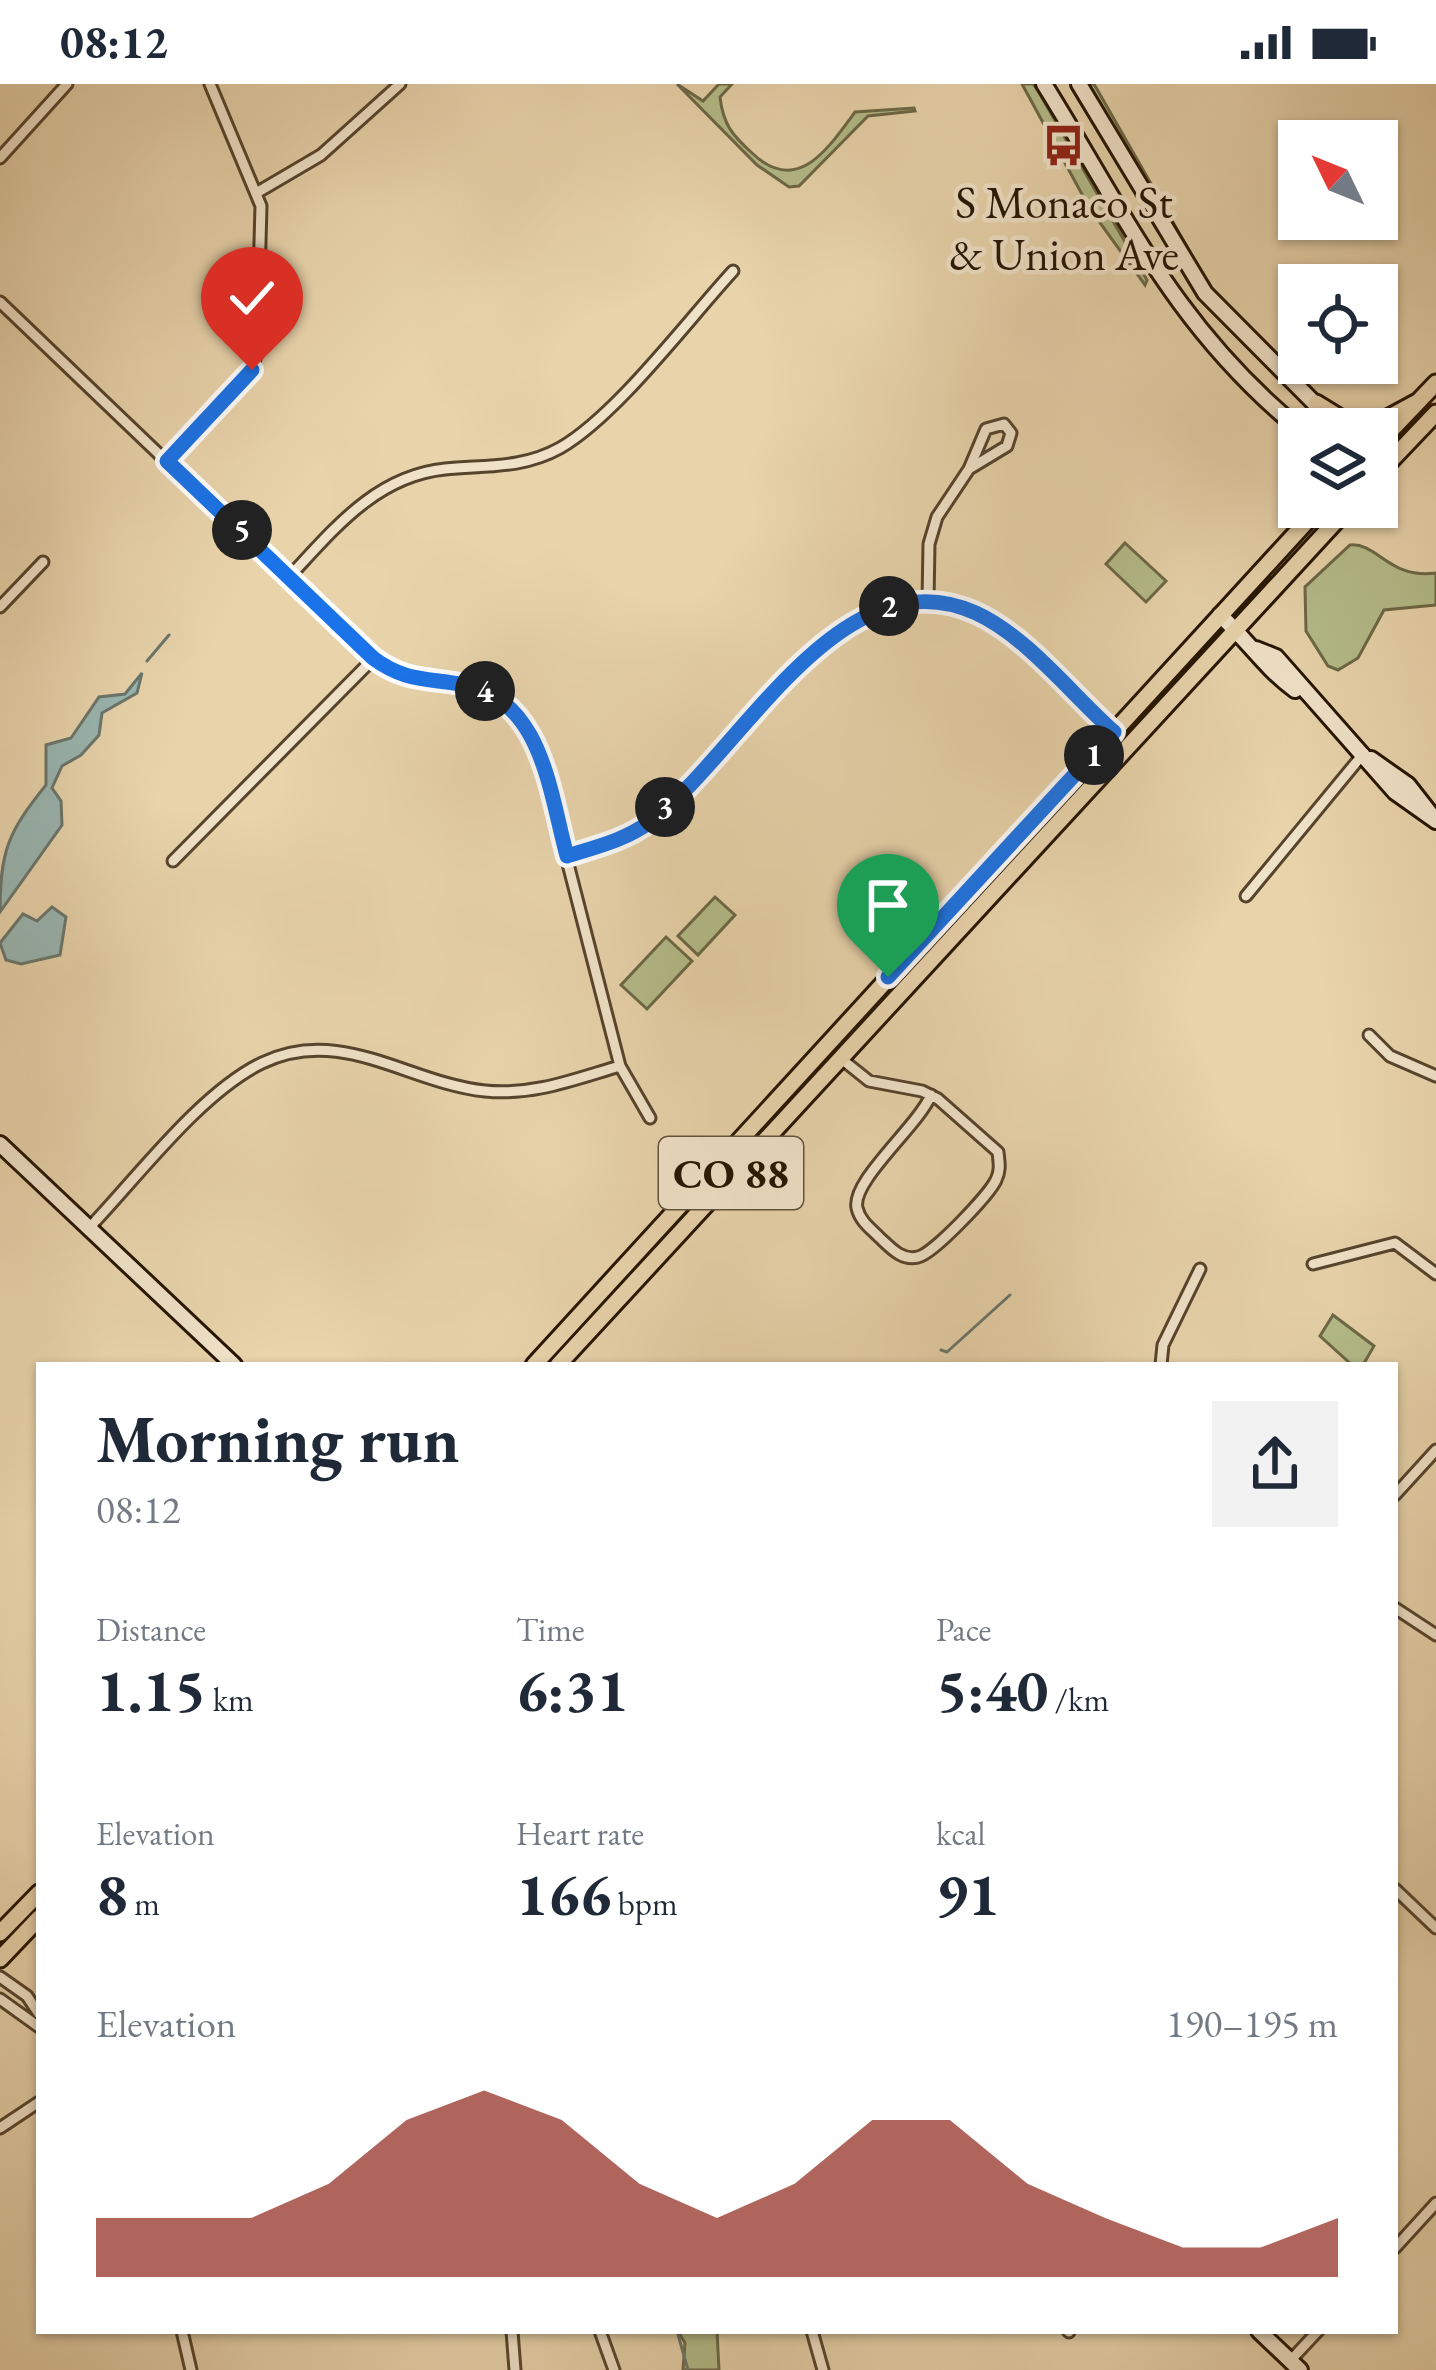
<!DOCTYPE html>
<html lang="en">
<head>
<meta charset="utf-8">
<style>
  :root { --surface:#fff; --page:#f2f2f3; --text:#1f2937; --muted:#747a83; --accent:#8f2418 }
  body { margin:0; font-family:"EB Garamond",serif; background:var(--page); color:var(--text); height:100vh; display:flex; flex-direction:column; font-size:45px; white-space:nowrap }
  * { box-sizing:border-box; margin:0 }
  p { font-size:39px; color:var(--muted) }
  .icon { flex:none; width:66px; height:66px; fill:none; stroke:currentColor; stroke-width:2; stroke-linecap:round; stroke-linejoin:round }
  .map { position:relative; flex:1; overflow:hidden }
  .panel { position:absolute; left:36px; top:1278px; width:1362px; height:972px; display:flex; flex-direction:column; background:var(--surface); border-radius:0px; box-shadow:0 3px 9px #0004 }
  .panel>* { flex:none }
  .needle { width:78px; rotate:313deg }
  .fabs { position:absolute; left:1278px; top:36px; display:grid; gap:24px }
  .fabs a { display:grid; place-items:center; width:120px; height:120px; border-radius:0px; background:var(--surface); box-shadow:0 3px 9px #0004; font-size:60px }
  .pin { position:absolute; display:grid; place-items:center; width:102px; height:102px; color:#fff; margin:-123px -51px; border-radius:50% 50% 50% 0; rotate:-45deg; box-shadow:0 0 12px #0007 }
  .pin .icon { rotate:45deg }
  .km { position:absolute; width:60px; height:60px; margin:-30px; border-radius:50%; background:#222; color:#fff; font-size:33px; line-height:60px; text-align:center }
  .round { display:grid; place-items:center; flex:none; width:126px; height:126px; border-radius:0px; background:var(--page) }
  .summary { display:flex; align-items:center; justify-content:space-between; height:204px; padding:0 60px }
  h1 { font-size:66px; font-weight:700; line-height:90px }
  .figures { display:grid; grid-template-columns:repeat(3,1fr); gap:18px; height:204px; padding:12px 60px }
  .figures div { display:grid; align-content:center }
  .figures b { font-size:60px; font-weight:700 }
  .figures small { font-size:33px; font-weight:400 }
  .figures p { font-size:33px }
  .chart { height:336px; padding:24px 60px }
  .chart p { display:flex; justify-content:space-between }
  .chart svg { width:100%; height:216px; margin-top:12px; fill:var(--accent); opacity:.7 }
  .status { display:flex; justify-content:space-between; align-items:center; height:84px; padding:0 60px; background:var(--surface); direction:ltr }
  .status svg { height:33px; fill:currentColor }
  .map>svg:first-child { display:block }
  .green { fill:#b4bc8a; stroke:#6c6846; stroke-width:3 }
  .water { fill:#99b6b2; stroke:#6b766c; stroke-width:3 }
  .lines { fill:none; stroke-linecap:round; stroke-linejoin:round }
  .stream { stroke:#6b766c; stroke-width:3 }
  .street-casing { stroke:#56442d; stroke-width:15 }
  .secondary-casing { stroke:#251503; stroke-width:20 }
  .primary-casing { stroke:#251503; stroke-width:21 }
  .street { stroke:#f0e2c8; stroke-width:9 }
  .secondary { stroke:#f0e2c8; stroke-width:14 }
  .primary { stroke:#e8d3ab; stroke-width:15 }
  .route-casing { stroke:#fff; stroke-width:24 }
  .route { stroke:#1a73e8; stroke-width:15 }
  .labels { text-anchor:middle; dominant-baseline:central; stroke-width:9; stroke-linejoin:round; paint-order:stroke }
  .shield { fill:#f0e2c8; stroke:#62523e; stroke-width:3 }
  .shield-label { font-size:42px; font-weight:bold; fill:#251503 }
  .poi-label { font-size:45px; fill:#251503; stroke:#f0e2c8 }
</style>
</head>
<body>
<div class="status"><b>08:12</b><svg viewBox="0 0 49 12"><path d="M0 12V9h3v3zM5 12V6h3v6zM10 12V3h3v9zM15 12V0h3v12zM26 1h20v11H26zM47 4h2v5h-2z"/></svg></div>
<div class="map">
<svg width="1436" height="2286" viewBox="0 0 1436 2286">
  <rect width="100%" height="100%" fill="#e8d3ab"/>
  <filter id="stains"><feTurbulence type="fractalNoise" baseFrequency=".00167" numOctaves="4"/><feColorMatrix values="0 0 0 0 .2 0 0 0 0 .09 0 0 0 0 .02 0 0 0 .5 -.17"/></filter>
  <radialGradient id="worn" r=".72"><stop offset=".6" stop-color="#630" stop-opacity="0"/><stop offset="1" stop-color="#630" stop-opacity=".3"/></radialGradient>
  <path class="green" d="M677,0l26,17 16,-17h13l-12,13c3,27 12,38 32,56 45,43 75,-3 103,-41l59,-4 1,3 -47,5 -69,70 -10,1 -32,-22z
    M1022,0h11l5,7 109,189 -2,5 -55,-76z
    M1089,0h5l95,166 -6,-2z
    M1125,459l41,38 -20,21 -40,-38z
    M1350,461c27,-3 40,35 86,28v32l-52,5 -26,48 -20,12 -10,-4 -22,-35 -1,-44z
    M715,813l20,18 -37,40 -20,-19z
    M666,853l26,24 -45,48 -26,-24z
    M1333,1231l41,31 -11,19h-11l-32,-29z
    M678,2247h39l2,39h-36l2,-27z"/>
  <path class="water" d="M142,589l-5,20 -35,20 -3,22 -18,20 -19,11 -10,22 9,13 1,24 -62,87c0,-61 8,-80 46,-127v-40l25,-7 28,-41 26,-3z
    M52,823l14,10 -6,38 -39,9 -15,-4 -6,-17 23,-29 14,7z"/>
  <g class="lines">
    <path class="stream" d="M147,577l22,-26
      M941,1266l6,2 63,-57
      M677,2247l11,39"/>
    <defs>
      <path id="street" d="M0,74l67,-74
        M258,108l63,-37 79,-71
        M0,218l373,357c63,44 134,2 167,96l80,311 30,52
        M167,377l85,-91 5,-19 4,-145 -51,-122
        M290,492c44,-47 86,-100 155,-107 41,-4 77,0 115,-21 56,-32 128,-128 173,-177
        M928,517l1,-57 8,-27 32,-48 17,-40 18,-5 7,9 -4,13 -38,23
        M0,523l43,-45
        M567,772c29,-9 59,-16 84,-35 90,-69 190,-269 325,-208 52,24 96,82 139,119
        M173,777l200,-202
        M1246,812l118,-143
        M1369,951l21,21 46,20
        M839,973l30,24 53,10 16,8 60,53c1,10 3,18 -2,28 -7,15 -63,74 -78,77 -17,4 -28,-10 -39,-20 -9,-9 -19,-16 -22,-29 -6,-27 61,-82 74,-113
        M89,1144c48,-50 111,-135 173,-165 79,-38 146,20 223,28 48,5 90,-12 135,-25
        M1313,1180l82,-21 41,31
        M1161,1281l2,-20 37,-76
        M1395,1411l41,-45
        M1395,1524l41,27
        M1395,1805l41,39
        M0,1893l27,19 12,18
        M0,1915l39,28
        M0,2044l39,-26
        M1395,2164l41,-45
        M182,2247l9,39
        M512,2247l3,39
        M600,2247l14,39
        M812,2247l11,39
        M1068,2247l1,1
        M1290,2277l28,-30"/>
      <path id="secondary" d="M1044,0c83,133 130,242 255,345
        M1079,0l126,209 135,136
        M1220,531c28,26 45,53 75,75
        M1256,565l20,8 119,135 41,29
        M1371,675l37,26 25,32
        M0,1060l234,221
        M1259,2247l41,39"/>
      <path id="primary" d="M1316,319l34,21 19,4 50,-27
        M1294,342l5,6
        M1377,361l59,-62
        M1377,391l59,-62
        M534,1281l786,-858
        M558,1281l791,-858
        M0,1849l39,-40
        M0,1875l39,-41"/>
    </defs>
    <use href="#street" class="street-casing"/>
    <use href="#secondary" class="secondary-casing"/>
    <use href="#primary" class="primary-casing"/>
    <use href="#street" class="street"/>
    <use href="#secondary" class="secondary"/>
    <use href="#primary" class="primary"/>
  </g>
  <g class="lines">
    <defs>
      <path id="route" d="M252,286l-85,91 206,197c31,23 51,20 87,26 82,13 89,106 107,172 29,-9 59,-16 84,-35 91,-69 189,-269 325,-208 52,24 96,82 138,119l-226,245"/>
    </defs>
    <use href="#route" class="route-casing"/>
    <use href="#route" class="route"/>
  </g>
  <defs>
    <symbol id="bus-bare" viewBox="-9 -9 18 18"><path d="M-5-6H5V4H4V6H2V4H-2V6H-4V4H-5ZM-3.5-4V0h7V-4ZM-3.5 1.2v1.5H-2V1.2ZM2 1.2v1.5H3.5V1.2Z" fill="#8f2418" stroke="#f0e2c8" stroke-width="2.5" paint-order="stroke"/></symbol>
  </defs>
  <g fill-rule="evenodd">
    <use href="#bus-bare" x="1034" y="32" width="59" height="59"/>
  </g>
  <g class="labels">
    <rect class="shield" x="659" y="1053" width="144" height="72" rx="9"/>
    <g class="shield-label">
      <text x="731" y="1089">CO 88</text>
    </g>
    <g class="poi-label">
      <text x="1064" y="118">S Monaco St<tspan x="1064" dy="52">&amp; Union Ave</tspan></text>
    </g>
  </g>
  <rect width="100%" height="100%" filter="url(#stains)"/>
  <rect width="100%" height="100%" fill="url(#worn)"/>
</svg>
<div class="fabs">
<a><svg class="needle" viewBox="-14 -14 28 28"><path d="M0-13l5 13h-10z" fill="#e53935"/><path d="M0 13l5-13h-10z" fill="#747a83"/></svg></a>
<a><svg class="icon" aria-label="locate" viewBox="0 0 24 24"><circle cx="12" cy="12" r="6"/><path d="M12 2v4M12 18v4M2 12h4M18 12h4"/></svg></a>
<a><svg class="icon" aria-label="layers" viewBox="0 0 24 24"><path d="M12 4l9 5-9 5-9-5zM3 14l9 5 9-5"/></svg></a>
</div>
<div class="pin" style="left:888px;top:893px;background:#1e9e55"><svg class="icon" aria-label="arrive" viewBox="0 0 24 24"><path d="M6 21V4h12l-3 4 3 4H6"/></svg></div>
<div class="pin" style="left:252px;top:286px;background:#d93025"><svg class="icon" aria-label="check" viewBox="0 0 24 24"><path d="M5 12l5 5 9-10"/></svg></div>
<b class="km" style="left:1094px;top:671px">1</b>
<b class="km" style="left:889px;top:522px">2</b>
<b class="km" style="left:665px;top:723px">3</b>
<b class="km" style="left:485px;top:607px">4</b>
<b class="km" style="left:242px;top:446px">5</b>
<section class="panel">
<div class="summary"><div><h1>Morning run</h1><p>08:12</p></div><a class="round"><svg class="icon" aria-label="share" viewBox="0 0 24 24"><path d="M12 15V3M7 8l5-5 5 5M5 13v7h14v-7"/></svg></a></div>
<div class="figures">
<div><p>Distance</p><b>1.15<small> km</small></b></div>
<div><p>Time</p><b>6:31</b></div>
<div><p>Pace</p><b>5:40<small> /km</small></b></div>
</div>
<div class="figures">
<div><p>Elevation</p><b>8<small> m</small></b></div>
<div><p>Heart rate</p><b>166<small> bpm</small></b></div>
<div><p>kcal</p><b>91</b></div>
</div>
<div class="chart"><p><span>Elevation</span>190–195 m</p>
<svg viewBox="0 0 160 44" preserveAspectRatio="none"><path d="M0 44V32L10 32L20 32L30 25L40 12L50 6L60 12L70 25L80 32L90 25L100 12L110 12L120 25L130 32L140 38L150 38L160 32V44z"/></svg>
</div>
</section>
</div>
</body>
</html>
